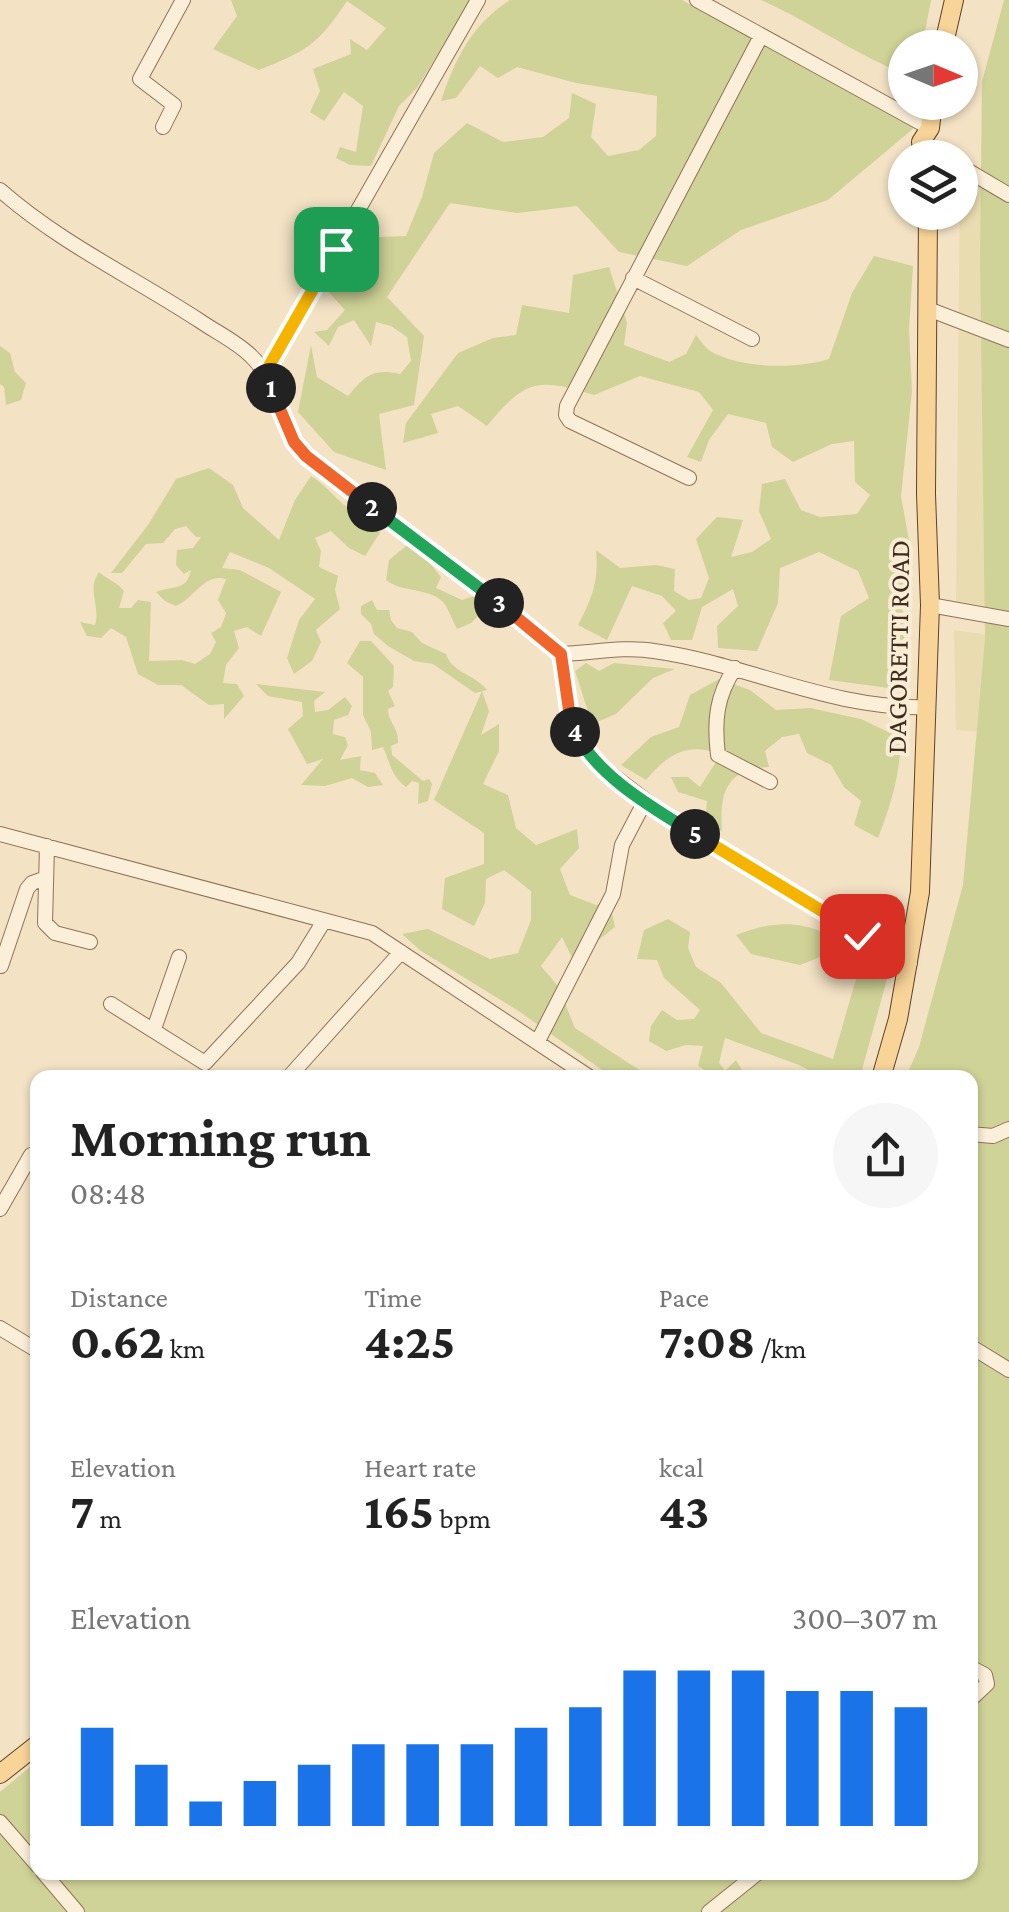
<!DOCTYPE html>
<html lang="en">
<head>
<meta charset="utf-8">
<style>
  :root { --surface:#fff; --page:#f6f6f6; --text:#222; --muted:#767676; --accent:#1a73e8 }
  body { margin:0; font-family:"Crimson Pro",serif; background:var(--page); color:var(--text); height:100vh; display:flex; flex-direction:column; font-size:38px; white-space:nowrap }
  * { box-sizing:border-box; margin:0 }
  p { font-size:32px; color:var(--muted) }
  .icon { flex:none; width:55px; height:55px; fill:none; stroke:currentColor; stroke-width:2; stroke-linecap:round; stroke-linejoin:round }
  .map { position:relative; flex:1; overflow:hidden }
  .panel { position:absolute; left:30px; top:1070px; width:948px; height:810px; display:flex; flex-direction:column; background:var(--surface); border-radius:20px; box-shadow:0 2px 8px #0004 }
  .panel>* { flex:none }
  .needle { width:65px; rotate:92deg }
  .tools { position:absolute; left:888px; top:30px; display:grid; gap:20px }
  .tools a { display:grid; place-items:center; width:90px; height:90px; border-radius:50%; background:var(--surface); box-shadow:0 2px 8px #0004; font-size:50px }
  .pin { position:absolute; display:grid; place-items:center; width:85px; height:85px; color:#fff; margin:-42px; border-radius:20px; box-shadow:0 5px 15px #0006 }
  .km { position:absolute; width:50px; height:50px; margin:-25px; border-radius:50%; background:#222; color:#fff; font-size:28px; line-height:50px; text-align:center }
  .round { display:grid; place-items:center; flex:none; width:105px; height:105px; border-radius:52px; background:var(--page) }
  .overview { display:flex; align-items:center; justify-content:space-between; height:170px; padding:0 40px }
  h1 { font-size:55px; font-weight:700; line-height:75px }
  .stats { display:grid; grid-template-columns:repeat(3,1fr); gap:15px; height:170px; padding:10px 40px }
  .stats div { display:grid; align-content:center }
  .stats b { font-size:50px; font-weight:700 }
  .stats small { font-size:28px; font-weight:400 }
  .stats p { font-size:28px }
  .chart { height:280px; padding:20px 40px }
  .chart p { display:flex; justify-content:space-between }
  .chart svg { width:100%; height:180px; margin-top:10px; stroke:var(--accent); stroke-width:6 }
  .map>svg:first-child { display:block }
  .farmland { fill:#eadcb1 }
  .green { fill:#d0d397 }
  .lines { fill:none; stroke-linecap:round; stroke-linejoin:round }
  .minor-casing { stroke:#907258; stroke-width:16 }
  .major-casing { stroke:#5e402c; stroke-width:20 }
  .minor { stroke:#fcefd9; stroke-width:14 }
  .major { stroke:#f9d499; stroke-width:18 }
  .split-1-casing { stroke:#fff; stroke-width:20 }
  .split-2-casing { stroke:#fff; stroke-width:20 }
  .split-3-casing { stroke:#fff; stroke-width:20 }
  .split-4-casing { stroke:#fff; stroke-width:20 }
  .split-5-casing { stroke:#fff; stroke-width:20 }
  .split-6-casing { stroke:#fff; stroke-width:20 }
  .split-7-casing { stroke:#fff; stroke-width:20 }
  .split-1 { stroke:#f5b400; stroke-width:12 }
  .split-2 { stroke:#f0652b; stroke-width:12 }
  .split-3 { stroke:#22a559; stroke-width:12 }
  .split-4 { stroke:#f0652b; stroke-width:12 }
  .split-5 { stroke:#22a559; stroke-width:12 }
  .split-6 { stroke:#f5b400; stroke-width:12 }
  .split-7 { stroke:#22a559; stroke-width:12 }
  .labels { text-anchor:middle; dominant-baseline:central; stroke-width:8; stroke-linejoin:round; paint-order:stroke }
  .street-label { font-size:28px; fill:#3f2b1e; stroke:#f9ecd5 }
</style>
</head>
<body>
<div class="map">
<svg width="1009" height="1912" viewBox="0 0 1009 1912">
  <rect width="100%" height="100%" fill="#f3e2c4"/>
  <path class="farmland" d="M960,174l49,29v407l-53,-9z
    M954,630l55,8v96l-53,-4z"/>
  <path class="green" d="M231,0h240l-54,88 -18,18 -28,60 -21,-1 -14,-7 4,-11 16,5 7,-46 -19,-14 -20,29 -14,-9 10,-21 -7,-22 38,-15 -1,-15 17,11 19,-22 -39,-27c-29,44 -41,50 -88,69l-46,-21 24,-33z
    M510,0h172l232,128 -86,72 -87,30 -54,36 -68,-14 -42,-46 -60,7 -67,-10 -63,94 37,39 -10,69 -35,9 7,56 -52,-18 -36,-40 13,-67 6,32 31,19c17,-20 24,-28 52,-22l11,-13 -4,-24 -16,-11 -15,-4 -5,24 -17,-26 -16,7 -9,19 -15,-14 13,-2 18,-20 -20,-22 6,-9h14l8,-34 14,-14 13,6 26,-1 16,-39 12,-44 33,-30 36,19 40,-5 26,-19 3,-25 24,11 -5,33 17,19 31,-6 17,-14 1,-40 -81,-13 -59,-16 -19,11 -18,-12 -24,32 -15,3c14,-42 31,-77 69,-101z
    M761,0h170l-9,47 -17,1v26c-51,-20 -94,-52 -144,-74z
    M1004,0h5v1912h-1009v-120l37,-31 1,111h932v-794l-64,-1 13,-30 44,-162 22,-246 -5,-381 2,-176z
    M874,256l39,10 -4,63 3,62 -11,105 10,56 -9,57 7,36 -20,43 -60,-8 12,-64 28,-18 -11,-27 -39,-19 -39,16 -2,35 -21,48 -39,-3 -1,-22 21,-20 -5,-17 -31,18 -10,33h-21l-8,-17 13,-12 -14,-15 -30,-10 -25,54 -29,-15c14,-27 21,-44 18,-75l24,18 36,-3 19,4 -1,22 15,9 12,-2 8,-20 -13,-39 21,-22 26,3 -12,37 21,-5 19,-13 -12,-28 3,-27 23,-5 16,31 19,7 37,-3 13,-19 -15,-13 -1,-41 -22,3 -39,18 -21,-15 -6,-24 -38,-9 -19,26 -8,22 -14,-5 26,-47 -14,-18 -59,-16 -46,19c-57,-18 -69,-15 -107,31l-29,-20 -27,8 7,19 -35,10 3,-20 52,-70 35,-15 23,-3 6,-30 47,8 4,-38 36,-8 18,56 -3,22 45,17 17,-8 10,-19c4,5 10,14 16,17 31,17 85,17 117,7l23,-66z
    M0,346l10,7 5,19 11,11 -5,17 -15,5 -2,-18 -4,-3z
    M209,468l24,17 10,23 36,32 16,-40 16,-24c24,15 28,33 57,40l12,17 -15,23 -16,-8 -18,-17 -16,7 6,13 -2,16 19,9 -3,14 5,19 -24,21 5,12 -9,19 -18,13 -7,-16 12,-38 16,-21 -46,-31 -39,-16 -8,16 18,2 41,22 -20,44 -14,-9 -13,4 5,17 -13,17 -3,18 14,1 7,12 -20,23v-15l-15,1 -28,-20h-23l-20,-11 -12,-37 -15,-9 -10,10 -14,-2 -7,-14 15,3c6,-20 -9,-34 4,-53 9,8 18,10 25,19l-5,17h12l7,-8 13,2 -2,59 33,-1 13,4 15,-10 6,-12 -5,-9 10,-6 5,-14 -8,-13 8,-21c-22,-6 -31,19 -50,27l-11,-5 -9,-9c17,-7 30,0 35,-22l-7,4 -8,-9 1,-15 16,-2 8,-11h-5l-10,-11 -11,3 -12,14 -17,1 -24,29h-11l37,-48 28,-46z
    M422,533l11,8 -9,15 17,21 -5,11 26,12 12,-4 16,9 -19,18 -14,6c-4,-7 -7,-16 -11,-23 -13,-20 -43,-12 -60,-26l3,-20z
    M372,600l5,10h12l2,10 6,8 15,4 10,11 24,11c7,20 29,20 41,36l-12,3 -42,-29 -19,-3 -26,-15 -14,-12 -3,-10 -10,-10v-8z
    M360,641h11l23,25 -1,21 -5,4 7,15 -7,3c0,13 11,19 10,34l-7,3 1,9 31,26 6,-2 3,5 -4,17 -10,3 1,-21 -7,-2 -6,6c-15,-11 -16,-24 -23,-40l-11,3 -1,-18 -8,-17v-38l-16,-14z
    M586,663l13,8 15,-8 61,6 -22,9 -37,36 -24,10 -17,-53z
    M719,679l31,11 26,20 34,-2 51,11 40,19c-1,36 -10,67 -23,100l-24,-13 7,-24 -17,-14 -13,-22 -24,-12 -8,-19 -17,3 -17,14 4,16c-43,1 -50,27 -47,64l-17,-7 2,-23 -29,-9 -7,-15h17l12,10 21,-33c-34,-12 -52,-1 -75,26l-25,-15 30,-28 28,-10 11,-32z
    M256,684l69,8 -11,9 1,11 13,-2 17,-13 7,9 -4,9 -14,5 -1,14 12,3 3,8 -8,15 21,-4 -1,14 15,3 8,12 -15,2 -16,-9 -27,8 -24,-1 22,-26 -16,5 -19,-35 15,-13 -1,-14 -34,-6z
    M482,691l7,20 -8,24 18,-11v27l-16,33 25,11 8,33 20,17 41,-16 2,19 -19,21 10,26 26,10 13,-5 6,27 -42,33 -11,-23 -21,29 17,20 17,42 75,49h-38l-92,-65 -99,-61 -19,-17 26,-5 62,30 28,-6 13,-33v-29l-27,-21 -18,9 -1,24 -11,23 -32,-17 3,-31 39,-14v-31l-50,-33z
    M898,917l-9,55 -29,105h-37l-24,-12 -74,-27 -6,25 6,8 11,-11 10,17h-30l-18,-11 5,-20 -17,-1 -20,6 -17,-10 2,-15 11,-16 15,10 17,-1 6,-9 -36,-32 -7,-18 -20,-1 7,-29 24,-11 22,13 -2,16 8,19 25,16 40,50 72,26 27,-94 -25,-14 -35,14 -49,-11 -15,-19c53,-20 78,-11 127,18l14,-31z"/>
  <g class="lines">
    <defs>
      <path id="minor" d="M697,0l233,128
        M163,127l11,-22 -34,-26 43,-79
        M921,142l25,16
        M960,166l49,29
        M0,190c60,53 133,87 200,131 16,11 37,21 51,35 28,26 30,71 55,100l190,144 65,54 10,69 24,39 70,53 245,148
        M633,278l119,61
        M928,309l81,31
        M265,373l213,-373
        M689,478l-119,-57 -4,-6 1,-9 194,-370
        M930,605l79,14
        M561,654c30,-1 64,-8 93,-3 93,13 178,59 273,56
        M735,668c-19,28 -21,54 -17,87l52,27
        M0,834l372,99 219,145
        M47,846l-2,77 10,10 35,9
        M1,966l26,-77 5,-6 14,-5
        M111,1004l94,59 93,-100 26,-42
        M154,1029l25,-72
        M538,1041l75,-147 9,-49 23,-44
        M288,1078l113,-126
        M970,1134l23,2 16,-7
        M0,1209l31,-54 7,-3
        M0,1328l38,23
        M970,1346l39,24
        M970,1667l15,8 2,9 -17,16
        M0,1822l38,44
        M43,1872l34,40
        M709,1912l50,-40"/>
      <path id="major" d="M943,48l11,-48
        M923,158l-2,-16 9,-14 3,-26
        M881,1078l17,-59 22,-127 10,-287 -4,-111 2,-282
        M0,1774l38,-30"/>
    </defs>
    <use href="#minor" class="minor-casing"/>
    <use href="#major" class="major-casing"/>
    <use href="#minor" class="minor"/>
    <use href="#major" class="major"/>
  </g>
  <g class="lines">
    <defs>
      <path id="split-1" d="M271,388l-6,-15 71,-124"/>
      <path id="split-2" d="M271,388l23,54 12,14 66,51"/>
      <path id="split-3" d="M372,507l127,96"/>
      <path id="split-4" d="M499,603l62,51 10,70 4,8"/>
      <path id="split-5" d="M575,732c23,45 78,76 120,102"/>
      <path id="split-6" d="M695,834l137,83"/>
      <path id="split-7" d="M832,917l30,19"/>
    </defs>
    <use href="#split-1" class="split-1-casing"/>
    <use href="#split-2" class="split-2-casing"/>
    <use href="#split-3" class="split-3-casing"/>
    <use href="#split-4" class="split-4-casing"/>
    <use href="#split-5" class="split-5-casing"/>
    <use href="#split-6" class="split-6-casing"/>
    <use href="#split-7" class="split-7-casing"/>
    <use href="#split-1" class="split-1"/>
    <use href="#split-2" class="split-2"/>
    <use href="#split-3" class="split-3"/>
    <use href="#split-4" class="split-4"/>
    <use href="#split-5" class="split-5"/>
    <use href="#split-6" class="split-6"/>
    <use href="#split-7" class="split-7"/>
  </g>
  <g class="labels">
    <g class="street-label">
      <text transform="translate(898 647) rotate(-89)">DAGORETTI ROAD</text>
    </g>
  </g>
</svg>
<div class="tools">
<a><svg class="needle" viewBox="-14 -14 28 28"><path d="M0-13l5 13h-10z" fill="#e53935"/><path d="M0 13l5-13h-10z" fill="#767676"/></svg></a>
<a><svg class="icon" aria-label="layers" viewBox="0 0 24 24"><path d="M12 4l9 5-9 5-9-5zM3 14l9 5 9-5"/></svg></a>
</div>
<div class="pin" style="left:336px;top:249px;background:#1e9e55"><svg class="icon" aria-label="arrive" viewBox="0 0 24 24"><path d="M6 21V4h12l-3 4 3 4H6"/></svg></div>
<div class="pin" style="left:862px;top:936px;background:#d93025"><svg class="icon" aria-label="check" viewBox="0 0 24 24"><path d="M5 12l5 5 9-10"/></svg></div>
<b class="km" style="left:271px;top:388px">1</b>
<b class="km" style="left:372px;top:507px">2</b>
<b class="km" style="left:499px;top:603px">3</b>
<b class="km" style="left:575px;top:732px">4</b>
<b class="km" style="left:695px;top:834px">5</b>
<section class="panel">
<div class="overview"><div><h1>Morning run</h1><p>08:48</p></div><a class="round"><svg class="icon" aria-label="share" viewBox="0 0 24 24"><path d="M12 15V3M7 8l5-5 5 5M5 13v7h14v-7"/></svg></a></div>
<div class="stats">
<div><p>Distance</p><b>0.62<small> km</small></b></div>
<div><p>Time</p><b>4:25</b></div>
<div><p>Pace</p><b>7:08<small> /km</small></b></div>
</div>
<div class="stats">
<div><p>Elevation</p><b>7<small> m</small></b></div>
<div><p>Heart rate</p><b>165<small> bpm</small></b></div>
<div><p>kcal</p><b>43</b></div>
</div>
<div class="chart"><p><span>Elevation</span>300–307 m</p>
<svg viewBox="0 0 160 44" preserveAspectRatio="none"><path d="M5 44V20M15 44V29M25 44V38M35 44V33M45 44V29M55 44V24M65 44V24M75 44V24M85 44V20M95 44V15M105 44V6M115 44V6M125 44V6M135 44V11M145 44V11M155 44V15"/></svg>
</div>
</section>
</div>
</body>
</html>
